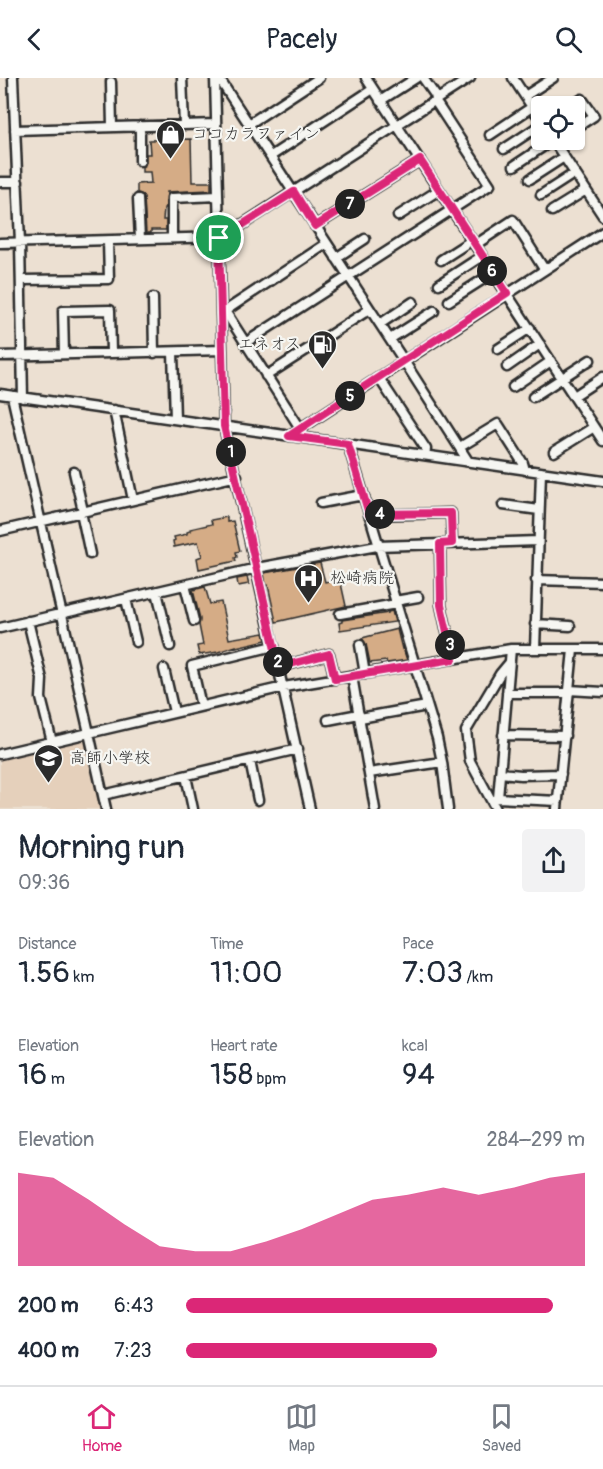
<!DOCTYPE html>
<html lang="en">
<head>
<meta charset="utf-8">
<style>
  :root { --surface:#fff; --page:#f2f2f3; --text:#1f2937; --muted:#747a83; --line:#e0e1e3; --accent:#db2777 }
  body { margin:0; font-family:Pangolin,"Klee One",sans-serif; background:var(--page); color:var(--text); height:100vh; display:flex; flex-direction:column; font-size:22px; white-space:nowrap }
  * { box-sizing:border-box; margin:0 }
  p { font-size:20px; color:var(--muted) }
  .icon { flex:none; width:33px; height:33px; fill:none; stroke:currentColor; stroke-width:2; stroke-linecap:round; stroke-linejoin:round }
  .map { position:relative; height:731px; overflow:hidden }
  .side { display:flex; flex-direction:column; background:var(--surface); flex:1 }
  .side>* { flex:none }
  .fabs { position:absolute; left:531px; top:18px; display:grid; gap:12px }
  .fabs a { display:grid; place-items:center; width:54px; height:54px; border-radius:6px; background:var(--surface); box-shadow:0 2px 4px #0004; font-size:30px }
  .pin { position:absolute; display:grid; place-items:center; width:51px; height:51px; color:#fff; margin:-26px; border:3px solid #fff; border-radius:50%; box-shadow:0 2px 6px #0007 }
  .km { position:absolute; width:30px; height:30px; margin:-15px; border-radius:50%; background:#222; color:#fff; font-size:16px; line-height:30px; text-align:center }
  .round { display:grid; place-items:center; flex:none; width:63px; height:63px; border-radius:6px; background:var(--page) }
  .head { display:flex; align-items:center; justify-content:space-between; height:102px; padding:0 18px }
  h1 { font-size:33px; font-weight:600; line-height:45px }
  .metrics { display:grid; grid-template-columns:repeat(3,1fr); gap:9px; height:102px; padding:6px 18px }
  .metrics div { display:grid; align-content:center }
  .metrics b { font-size:30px; font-weight:600 }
  .metrics small { font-size:16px; font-weight:400 }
  .metrics p { font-size:16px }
  .chart { height:168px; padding:12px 18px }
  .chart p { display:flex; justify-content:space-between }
  .chart svg { width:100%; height:108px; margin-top:6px; fill:var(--accent); opacity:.7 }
  ul { padding:0 18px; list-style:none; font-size:20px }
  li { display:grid; grid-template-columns:96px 72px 1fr; align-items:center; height:45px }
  li i { height:15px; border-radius:8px; background:var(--accent) }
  header { display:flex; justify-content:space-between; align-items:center; height:78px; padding:0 18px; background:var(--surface); font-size:27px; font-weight:600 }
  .tabs { display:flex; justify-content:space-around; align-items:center; height:84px; border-top:2px solid var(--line); background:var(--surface); font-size:16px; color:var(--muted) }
  .tabs a { display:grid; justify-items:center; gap:3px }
  .tabs .active { color:var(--accent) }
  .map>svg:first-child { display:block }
  .built { fill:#e5d0bb }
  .building { fill:#d5ac86; stroke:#2b2b2b; stroke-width:1.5 }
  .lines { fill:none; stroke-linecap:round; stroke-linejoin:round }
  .minor-casing { stroke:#2b2b2b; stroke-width:13 }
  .minor { stroke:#f6f6f2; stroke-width:8 }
  .route-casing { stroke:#fff; stroke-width:12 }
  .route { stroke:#db2777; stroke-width:8 }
  .labels { text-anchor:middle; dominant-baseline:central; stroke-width:4.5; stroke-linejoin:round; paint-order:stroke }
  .poi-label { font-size:16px; fill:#2b2b2b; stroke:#f6f6f2; text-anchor:start }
</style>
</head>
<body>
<header><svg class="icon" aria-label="back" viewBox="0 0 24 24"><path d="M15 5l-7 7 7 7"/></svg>Pacely<svg class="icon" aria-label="search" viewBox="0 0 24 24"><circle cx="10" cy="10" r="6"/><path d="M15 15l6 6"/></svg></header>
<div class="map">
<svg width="603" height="731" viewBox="0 0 603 731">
  <rect width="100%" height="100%" fill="#ece0d2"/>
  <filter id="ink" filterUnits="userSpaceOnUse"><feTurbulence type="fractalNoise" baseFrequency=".0167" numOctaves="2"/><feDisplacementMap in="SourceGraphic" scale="12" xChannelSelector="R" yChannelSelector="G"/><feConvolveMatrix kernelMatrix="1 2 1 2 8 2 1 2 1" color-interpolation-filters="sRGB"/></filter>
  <g filter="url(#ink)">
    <path class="built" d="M86,659l18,72h-104v-52z"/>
    <path class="building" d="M191,61l1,43h19v8l-44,2 -1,16h-2l-1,12h3v10h-15v3h-5l-2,-35 -3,-4 -4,-1v-9l14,-1 -1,-11h-8v-5l3,-2 1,-3v-8h4l-1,-14z
      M227,439v5l6,-1 7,30 -4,1 1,5 -2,1 1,3 -37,8 -2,-11 5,-2 -4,-14 -24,5 -1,-6 2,-1 -1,-3 13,-3v-2l3,-1v-2l22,-5 -1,-4z
      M320,485l5,19 15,-3 6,27 -70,16 -8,-37 -2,1 -2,-13z
      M247,499l2,7 -11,2 -1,-7z
      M205,509l5,17 11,-2 8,37 35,-6 2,7 -30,7v-1l-18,6 -19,3 -2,-9 6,-1 -4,-20 1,-6 -7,-29z
      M392,533l3,11 -55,8 -1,-7 3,-1v-2l46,-7v-1z
      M397,551l5,20 1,-1 4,12 -20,3 -1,-2 -16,2 -4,-19 -4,-6z"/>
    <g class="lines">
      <defs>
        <path id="minor" d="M13,0l7,165 3,155
          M182,0l2,47
          M215,0l9,348 86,383
          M217,0l3,2 184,281 64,100
          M366,0l237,363
          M513,0l29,44
          M111,4l1,45
          M525,18l28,-18
          M380,23l36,-23
          M571,28l11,-7 12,17 -20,13
          M249,46l70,-46
          M15,52l201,-6
          M490,57l42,-28
          M553,62l50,76
          M504,71l38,-25
          M271,78l102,-67
          M140,83v-35
          M514,88l39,-26
          M530,101l34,-22
          M0,104h18
          M541,117l34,-22
          M138,121l2,40
          M552,133l34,-21
          M398,138l41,-26
          M315,148l105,-66
          M172,160v-40l46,-2
          M0,165l223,-6 247,-159
          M475,167l38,-25 31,49
          M336,180l29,-19
          M441,182l31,-20
          M21,202l88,-1 -1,-38
          M439,206l43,-28
          M153,220l1,55
          M449,223l44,-28
          M221,233h4l75,117
          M225,233l101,-67
          M380,246l33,-22
          M390,261l44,-28
          M245,265l245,-158 -53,-81 -2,-9 -12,-17
          M498,271l32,-21
          M173,274l2,67
          M64,276l-1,-43 47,-1 1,43
          M0,278l222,-6
          M507,289l33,-23
          M266,298l104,-67
          M379,300l47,71 -1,6
          M513,309l38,-26
          M0,316l603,87
          M12,318l77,337 195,-46 227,-38h92
          M574,318l29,-19
          M533,319l57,-37
          M114,332l19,90
          M289,358l314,-204
          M348,366l89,294 5,24 6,47
          M460,369l38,-23 25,39 2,7
          M554,374l40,-25
          M74,394l9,39
          M321,425l42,-8
          M503,427l36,5
          M81,434l9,42
          M369,437l82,-2 1,30
          M0,453l237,-55
          M440,466l1,61 12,54
          M536,502l67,2
          M185,507l9,36
          M157,514l13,54
          M126,521l10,43
          M395,523l23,-4
          M340,536l56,-10
          M28,543l14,58 -1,19 11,44
          M535,546l35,2
          M0,550l257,-60 120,-22 161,-5
          M360,567l5,29
          M535,571l6,-177
          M279,589l50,-13 6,25
          M164,591l10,43
          M352,598l23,133
          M569,612l34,2
          M507,615h62
          M201,628l-9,-40 82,-20
          M360,640l67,-12
          M328,642l31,-6
          M503,657l62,1
          M0,676l89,-21 17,76
          M250,683l8,39
          M369,695l73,-11
          M500,695l21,2 40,-1
          M186,698l7,33
          M103,717l195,-46
          M498,720l60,3
          M491,722l-21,-39 -4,-30 34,-57 10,-12
          M496,731l-5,-9 7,-2 13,-149
          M557,731l16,-159"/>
      </defs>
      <use href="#minor" class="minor-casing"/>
      <use href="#minor" class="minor"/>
    </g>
  </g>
  <g class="lines" filter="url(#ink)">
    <defs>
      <path id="route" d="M420,82l87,133 -218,143 59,8 21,70 82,-1 1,30 -12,1 1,61 12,54 -118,20 -6,-25 -50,13 -55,-241 -5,-188 4,-1 71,-45 21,34z"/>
    </defs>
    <use href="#route" class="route-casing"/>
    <use href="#route" class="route"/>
  </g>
  <defs>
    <symbol id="shop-pin" viewBox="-11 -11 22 30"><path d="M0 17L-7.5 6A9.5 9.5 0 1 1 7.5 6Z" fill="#2b2b2b" stroke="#f6f6f2"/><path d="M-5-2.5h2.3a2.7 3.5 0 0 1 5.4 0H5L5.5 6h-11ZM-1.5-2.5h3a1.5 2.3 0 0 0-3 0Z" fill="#fff"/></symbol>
    <symbol id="fuel-pin" viewBox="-11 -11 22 30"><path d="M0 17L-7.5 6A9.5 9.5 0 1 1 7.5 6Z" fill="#2b2b2b" stroke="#f6f6f2"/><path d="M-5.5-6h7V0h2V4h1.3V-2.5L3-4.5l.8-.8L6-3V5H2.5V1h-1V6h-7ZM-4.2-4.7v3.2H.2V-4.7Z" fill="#fff"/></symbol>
    <symbol id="hospital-pin" viewBox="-11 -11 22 30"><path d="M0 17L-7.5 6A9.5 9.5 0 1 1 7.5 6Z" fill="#2b2b2b" stroke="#f6f6f2"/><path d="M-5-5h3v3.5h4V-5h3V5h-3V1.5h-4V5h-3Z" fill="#fff"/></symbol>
    <symbol id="school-pin" viewBox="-11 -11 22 30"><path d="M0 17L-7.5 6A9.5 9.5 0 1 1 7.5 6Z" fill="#2b2b2b" stroke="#f6f6f2"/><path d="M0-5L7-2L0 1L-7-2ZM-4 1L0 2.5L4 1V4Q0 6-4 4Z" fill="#fff"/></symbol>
  </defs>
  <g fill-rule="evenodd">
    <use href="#shop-pin" x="154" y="40" width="33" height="45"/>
    <use href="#fuel-pin" x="306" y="250" width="33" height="45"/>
    <use href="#hospital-pin" x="292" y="484" width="33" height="45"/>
    <use href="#school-pin" x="32" y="664" width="33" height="45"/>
  </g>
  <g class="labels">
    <g class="poi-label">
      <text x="192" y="56">ココカラファイン</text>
      <text x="301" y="266" text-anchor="end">エネオス</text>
      <text x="330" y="500">松崎病院</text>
      <text x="70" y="680">高師小学校</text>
    </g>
  </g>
</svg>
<div class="fabs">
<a><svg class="icon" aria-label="locate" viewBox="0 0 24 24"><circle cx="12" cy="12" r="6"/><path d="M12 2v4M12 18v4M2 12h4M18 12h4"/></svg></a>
</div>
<div class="pin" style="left:219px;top:160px;background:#1e9e55"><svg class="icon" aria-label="arrive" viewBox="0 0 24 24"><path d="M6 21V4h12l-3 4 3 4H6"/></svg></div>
<b class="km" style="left:231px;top:374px">1</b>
<b class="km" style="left:278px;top:584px">2</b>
<b class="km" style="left:450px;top:567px">3</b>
<b class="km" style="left:380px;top:436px">4</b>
<b class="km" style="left:350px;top:318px">5</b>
<b class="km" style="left:492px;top:193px">6</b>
<b class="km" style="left:350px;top:126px">7</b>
</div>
<section class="side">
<div class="head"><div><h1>Morning run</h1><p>09:36</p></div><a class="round"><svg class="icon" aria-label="share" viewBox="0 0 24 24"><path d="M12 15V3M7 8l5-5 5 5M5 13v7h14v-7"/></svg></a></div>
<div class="metrics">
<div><p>Distance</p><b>1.56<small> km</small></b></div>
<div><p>Time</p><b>11:00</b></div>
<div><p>Pace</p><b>7:03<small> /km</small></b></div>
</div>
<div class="metrics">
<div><p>Elevation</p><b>16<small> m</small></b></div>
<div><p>Heart rate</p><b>158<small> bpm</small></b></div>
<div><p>kcal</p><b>94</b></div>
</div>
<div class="chart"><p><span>Elevation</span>284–299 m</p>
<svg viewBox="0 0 160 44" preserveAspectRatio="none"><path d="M0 44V6L10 8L20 17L30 27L40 36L50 38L60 38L70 34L80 29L90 23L100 17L110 15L120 12L130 15L140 12L150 8L160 6V44z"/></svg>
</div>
<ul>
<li><b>200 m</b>6:43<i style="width:92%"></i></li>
<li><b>400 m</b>7:23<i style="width:63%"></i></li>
</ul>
</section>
<nav class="tabs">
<a class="active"><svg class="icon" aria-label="home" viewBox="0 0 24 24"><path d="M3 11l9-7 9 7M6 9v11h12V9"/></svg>Home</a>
<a><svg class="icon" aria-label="map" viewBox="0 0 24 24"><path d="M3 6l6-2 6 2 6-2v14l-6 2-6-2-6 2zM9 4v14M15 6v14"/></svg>Map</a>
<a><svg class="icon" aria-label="saved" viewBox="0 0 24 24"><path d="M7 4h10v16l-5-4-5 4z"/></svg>Saved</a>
</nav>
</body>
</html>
